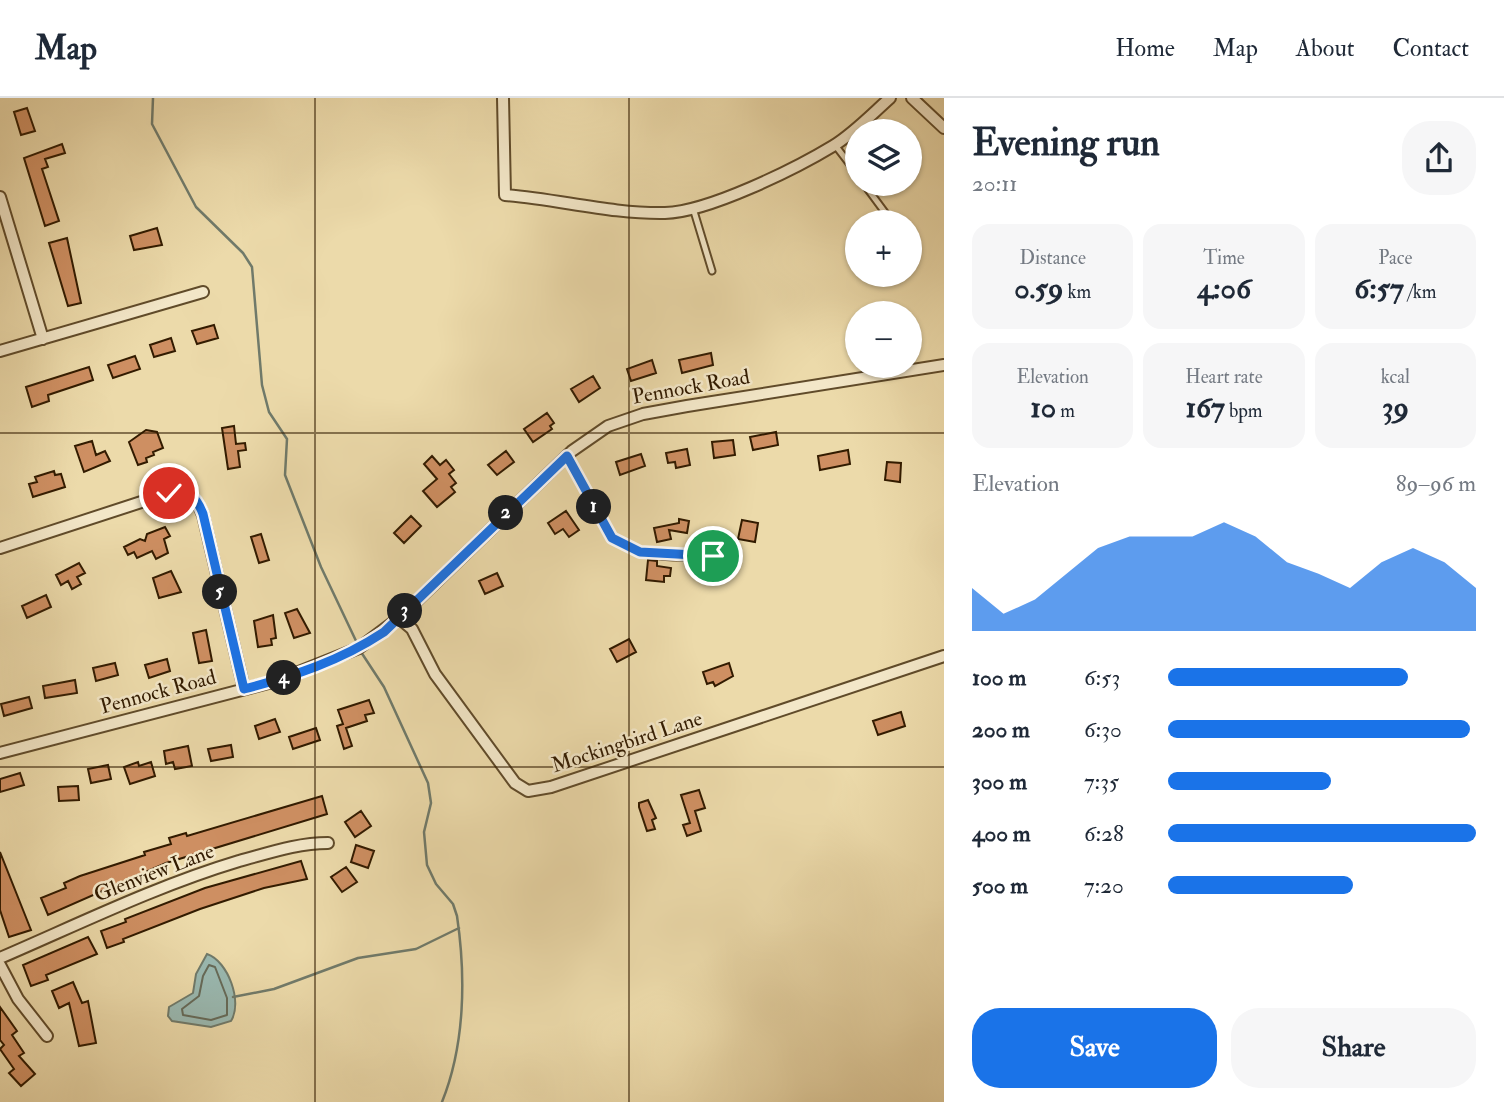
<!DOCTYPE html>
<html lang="en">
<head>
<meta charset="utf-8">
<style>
  :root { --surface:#fff; --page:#f6f6f7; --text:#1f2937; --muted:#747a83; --line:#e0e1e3; --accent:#1a73e8 }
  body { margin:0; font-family:"IM FELL Double Pica",serif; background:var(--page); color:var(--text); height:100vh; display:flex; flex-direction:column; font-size:26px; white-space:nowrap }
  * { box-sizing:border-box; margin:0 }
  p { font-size:23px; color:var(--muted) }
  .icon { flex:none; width:38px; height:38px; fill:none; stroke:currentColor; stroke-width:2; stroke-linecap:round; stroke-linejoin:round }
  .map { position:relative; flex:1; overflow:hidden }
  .side { display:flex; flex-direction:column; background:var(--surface); width:560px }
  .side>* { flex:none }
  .buttons { position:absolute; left:845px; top:21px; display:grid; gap:14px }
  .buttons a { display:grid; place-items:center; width:77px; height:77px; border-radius:50%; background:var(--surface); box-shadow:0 2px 5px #0004; font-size:35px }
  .pin { position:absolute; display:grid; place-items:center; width:60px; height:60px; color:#fff; margin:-30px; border:4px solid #fff; border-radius:50%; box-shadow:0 2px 7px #0007 }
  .km { position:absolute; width:35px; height:35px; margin:-18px; border-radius:50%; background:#222; color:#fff; font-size:19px; line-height:35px; text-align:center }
  .round { display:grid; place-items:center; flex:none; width:74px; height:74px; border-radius:28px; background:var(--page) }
  .head { display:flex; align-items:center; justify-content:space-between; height:119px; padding:0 28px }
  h1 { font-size:38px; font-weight:800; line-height:52px }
  .metrics { display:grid; grid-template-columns:repeat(3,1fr); gap:10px; height:119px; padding:7px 28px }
  .metrics div { display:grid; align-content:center; border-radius:18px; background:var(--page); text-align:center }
  .metrics b { font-size:30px; font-weight:800 }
  .metrics small { font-size:19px; font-weight:400 }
  .metrics p { font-size:19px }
  .chart { height:196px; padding:14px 28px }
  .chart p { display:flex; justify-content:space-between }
  .chart svg { width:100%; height:126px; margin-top:7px; fill:var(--accent); opacity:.7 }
  .primary-button { display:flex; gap:14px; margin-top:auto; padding:14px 28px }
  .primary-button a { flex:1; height:80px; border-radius:28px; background:var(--accent); color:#fff; font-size:28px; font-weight:800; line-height:80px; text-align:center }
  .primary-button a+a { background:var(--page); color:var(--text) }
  ul { padding:0 28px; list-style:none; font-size:23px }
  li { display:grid; grid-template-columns:112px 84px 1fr; align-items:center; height:52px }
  li i { height:18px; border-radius:9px; background:var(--accent) }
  header { display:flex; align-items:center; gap:42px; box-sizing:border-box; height:98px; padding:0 35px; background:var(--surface); border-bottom:2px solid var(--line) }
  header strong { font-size:33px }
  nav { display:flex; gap:38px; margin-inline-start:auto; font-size:24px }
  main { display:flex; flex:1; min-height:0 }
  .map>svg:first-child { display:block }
  .water { fill:#9ab9b1; stroke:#707a6a; stroke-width:2 }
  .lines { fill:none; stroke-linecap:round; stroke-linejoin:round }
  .shore { stroke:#666a58; stroke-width:2 }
  .stream { stroke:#707a6a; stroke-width:2.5 }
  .building { fill:#ce8f62; stroke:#321b00; stroke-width:2 }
  .service-casing { stroke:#604b2a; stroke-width:9 }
  .minor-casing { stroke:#604b2a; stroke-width:14 }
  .service { stroke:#f3e7c8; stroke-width:5 }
  .minor { stroke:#f3e7c8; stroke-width:10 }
  .route-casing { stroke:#fff; stroke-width:14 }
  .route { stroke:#1a73e8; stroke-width:9 }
  .grid { fill:none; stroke:#321b00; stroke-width:2; stroke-opacity:0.55 }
  .labels { text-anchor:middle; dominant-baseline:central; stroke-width:5; stroke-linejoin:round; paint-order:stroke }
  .street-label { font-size:21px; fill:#321b00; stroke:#f3e7c8 }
</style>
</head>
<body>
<header>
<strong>Map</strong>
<nav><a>Home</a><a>Map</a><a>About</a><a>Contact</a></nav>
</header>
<main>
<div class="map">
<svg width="944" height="1004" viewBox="0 0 944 1004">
  <rect width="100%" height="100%" fill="#ecdaaa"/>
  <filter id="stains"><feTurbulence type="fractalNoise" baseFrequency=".00286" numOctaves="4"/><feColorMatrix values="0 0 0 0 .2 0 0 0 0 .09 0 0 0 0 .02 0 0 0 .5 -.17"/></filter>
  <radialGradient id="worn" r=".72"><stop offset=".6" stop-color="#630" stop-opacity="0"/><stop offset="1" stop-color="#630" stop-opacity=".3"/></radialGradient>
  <path class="water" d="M207,856c21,7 36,48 24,67l-20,6 -39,-6 -4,-5 1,-9 24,-14 3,-19z"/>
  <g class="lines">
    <path class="shore" d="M209,867l6,2 12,31v17l-16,5 -28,-5 -1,-6 17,-13 4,-20z"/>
    <path class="stream" d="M153,0l-1,26 44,83 47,46 9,14 10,118 7,27 18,27 -2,36 36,92 36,76
      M361,554l23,35 44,96 3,20 -7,29 3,33 9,19 17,20 4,12c9,61 8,129 -15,186
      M233,899l41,-8 84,-31 58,-9 43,-21"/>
  </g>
  <path class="building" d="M27,10l8,23 -14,4 -7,-23z
    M62,46l3,9 -20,6 3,8 -6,2 17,52 -14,5 -21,-68z
    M157,130l5,17 -28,5 -4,-14z
    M67,140l14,65 -13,3 -19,-63z
    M214,227l4,13 -21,6 -5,-13z
    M171,240l4,13 -21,6 -4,-12z
    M711,255l2,12 -31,8 -3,-13z
    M135,258l5,13 -27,9 -5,-13z
    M652,262l4,13 -25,8 -4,-12z
    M89,269l4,13 -45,15 1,6 -17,6 -6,-20z
    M593,278l7,12 -21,14 -8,-13z
    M547,315l7,10 -4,3 2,3 -19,13 -9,-13z
    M234,328l2,18 9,-1 1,7 -8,1 2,16 -12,2 -6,-41z
    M146,332l11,2 6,16 -10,4 1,3 -8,3 1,4 -9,3 -9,-23z
    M776,334l2,13 -25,5 -3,-13z
    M733,342l2,15 -21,3 -2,-16z
    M92,343l4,14 9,-4 5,10 -26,11 -9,-26z
    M687,351l3,16 -14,3 -1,-6 -7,1 -2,-10z
    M848,352l2,14 -30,6 -2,-14z
    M506,353l8,11 -17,13 -9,-10z
    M641,356l4,12 -25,9 -4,-13z
    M432,358l8,9 6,-5 8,10 -5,4 7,9 -5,4 4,5 -18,15 -14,-16 14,-12 -13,-15z
    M887,364l14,1 -1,19 -15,-2z
    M54,373l1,4 6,-1 4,13 -32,10 -4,-13 8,-2 -2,-5z
    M566,413l13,19 -10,7 -6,-8 -8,5 -7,-11z
    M411,418l10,10 -17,17 -10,-10z
    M679,421l10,2 -2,12 -18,-3 2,9 -14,3 -3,-14 25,-5z
    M742,422l16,3 -3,19 -17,-3z
    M165,429l5,9 -6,3 4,14 -12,6 -4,-8 -15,7 -3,-6 -6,3 -4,-8 16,-8 5,2 2,-7z
    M261,436l8,26 -10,3 -8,-26z
    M648,462l9,1v5l14,2 -1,8h-6v6l-18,-2z
    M79,465l6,10 -8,4 4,7 -9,5 -4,-8 -7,4 -5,-10z
    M171,473l10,21 -22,6 -6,-20z
    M497,475l6,13 -18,8 -6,-13z
    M46,497l5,12 -24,11 -5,-12z
    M297,511l13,24 -16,5 -9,-25z
    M273,517l3,23 -5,1 1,6 -14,2 -4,-26z
    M206,532l6,31 -13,2 -6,-30z
    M629,541l7,13 -19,10 -7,-13z
    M167,561l3,12 -21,7 -4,-13z
    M115,565l3,12 -22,6 -3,-13z
    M729,565l4,13 -18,10 -2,-4 -6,2 -4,-12z
    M75,582l2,13 -32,5 -2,-12z
    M29,599l3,11 -28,8 -3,-12z
    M369,602l5,13 -9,2 2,6 -21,7 6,18 -8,3 -7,-23 6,-2 -5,-14z
    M901,614l4,14 -27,9 -5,-14z
    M275,621l5,13 -21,7 -4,-13z
    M316,630l4,12 -27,9 -4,-12z
    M231,647l2,12 -22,4 -3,-12z
    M188,648l4,20 -17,3 -2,-7 -7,2 -2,-13z
    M138,664l1,4 12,-4 4,14 -25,8 -6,-17z
    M108,667l3,14 -20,4 -3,-14z
    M20,675l4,12 -24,7v-13z
    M78,688l1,14 -20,1 -1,-14z
    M699,692l6,18 -10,3 6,20 -14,5 -4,-11 7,-2 -9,-28z
    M322,698l5,18 -161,49 -118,52 -7,-17 25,-10 -2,-5 16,-7 65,-21 -1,-3 27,-8 -2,-6 17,-5 1,3z
    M648,702l8,18 -4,2 3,9 -8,2 -8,-24v-4z
    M361,713l10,15 -16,11 -10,-15z
    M356,747l18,6 -6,17 -17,-6z
    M0,754l31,78 -22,7 -9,-27z
    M301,763l6,18 -43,9 -64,21 -77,30 1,3 -17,6 -6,-17 25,-9 -1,-3 80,-31z
    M346,769l11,15 -15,10 -11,-15z
    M88,839l9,17 -51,21 2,5 -17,6 -8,-21z
    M73,884l9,21 6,-2 8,42 -17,3 -10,-43 -10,5 -7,-17z
    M0,909l17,24 -5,4 12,18 -5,3 16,18 -14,12 -12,-13 5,-4 -14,-20 4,-4 -4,-5z"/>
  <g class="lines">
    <defs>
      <path id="service" d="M835,47l23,30
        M864,86l28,38
        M693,110l19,63
        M567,358c10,21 31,66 45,81 23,24 76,21 106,19l11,-10"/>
      <path id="minor" d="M503,0l2,97c53,4 106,19 160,18 43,-1 130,-44 168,-67 20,-12 39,-32 57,-48
        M912,0l32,30
        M0,99l43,142
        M0,253l203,-59
        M0,450l169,-55c20,-3 27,4 34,22l41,174
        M399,520l13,11 23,45 80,109 13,8 23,-4 393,-131
        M0,655l276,-72 83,-33 40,-30 173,-167 36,-25 35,-12 44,-8 257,-41
        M0,860c79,-34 156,-72 239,-97 30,-8 58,-18 89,-18
        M0,867l18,34 29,37"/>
    </defs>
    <use href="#service" class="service-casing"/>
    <use href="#minor" class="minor-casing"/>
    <use href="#service" class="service"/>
    <use href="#minor" class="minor"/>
  </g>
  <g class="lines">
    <defs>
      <path id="route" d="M169,395c20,-3 27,3 34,21l41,175c50,-13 96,-28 140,-57l183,-176 45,82 28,14 73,4"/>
    </defs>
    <use href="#route" class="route-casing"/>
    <use href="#route" class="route"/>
  </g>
  <path class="grid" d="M315,0v1004M629,0v1004M0,335h944M0,669h944"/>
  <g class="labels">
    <g class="street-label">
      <text transform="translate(691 289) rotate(-10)">Pennock Road</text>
      <text transform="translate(158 594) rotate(-15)">Pennock Road</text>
      <text transform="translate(627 644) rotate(-18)">Mockingbird Lane</text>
      <text transform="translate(154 775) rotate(-21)">Glenview Lane</text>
    </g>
  </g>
  <rect width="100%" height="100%" filter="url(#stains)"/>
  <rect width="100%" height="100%" fill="url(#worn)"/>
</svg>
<div class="buttons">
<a><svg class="icon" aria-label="layers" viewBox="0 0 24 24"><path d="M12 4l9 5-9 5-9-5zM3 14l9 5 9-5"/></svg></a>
<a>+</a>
<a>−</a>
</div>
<div class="pin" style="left:713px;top:458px;background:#1e9e55"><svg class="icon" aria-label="arrive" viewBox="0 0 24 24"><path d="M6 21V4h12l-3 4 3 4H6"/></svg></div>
<div class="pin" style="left:169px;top:395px;background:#d93025"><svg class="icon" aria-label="check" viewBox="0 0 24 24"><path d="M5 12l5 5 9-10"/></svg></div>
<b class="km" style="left:594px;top:409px">1</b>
<b class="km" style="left:506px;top:415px">2</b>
<b class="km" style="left:405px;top:513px">3</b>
<b class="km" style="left:284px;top:580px">4</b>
<b class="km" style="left:220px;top:494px">5</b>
</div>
<section class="side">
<div class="head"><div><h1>Evening run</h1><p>20:11</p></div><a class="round"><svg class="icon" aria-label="share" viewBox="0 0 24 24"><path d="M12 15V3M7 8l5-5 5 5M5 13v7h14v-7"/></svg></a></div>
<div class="metrics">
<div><p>Distance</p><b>0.59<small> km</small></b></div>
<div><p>Time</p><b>4:06</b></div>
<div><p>Pace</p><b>6:57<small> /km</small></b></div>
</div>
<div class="metrics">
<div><p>Elevation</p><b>10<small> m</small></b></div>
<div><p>Heart rate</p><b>167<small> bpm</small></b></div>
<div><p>kcal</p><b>39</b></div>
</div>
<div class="chart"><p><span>Elevation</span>89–96 m</p>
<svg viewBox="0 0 160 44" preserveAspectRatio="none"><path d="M0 44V29L10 38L20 33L30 24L40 15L50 11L60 11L70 11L80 6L90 11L100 20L110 24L120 29L130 20L140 15L150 20L160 29V44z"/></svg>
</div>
<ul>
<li><b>100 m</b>6:53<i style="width:78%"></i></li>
<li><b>200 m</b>6:30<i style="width:98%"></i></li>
<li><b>300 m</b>7:35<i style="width:53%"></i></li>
<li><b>400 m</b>6:28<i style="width:100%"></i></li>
<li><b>500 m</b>7:20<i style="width:60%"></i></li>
</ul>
<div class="primary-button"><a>Save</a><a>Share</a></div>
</section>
</main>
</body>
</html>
